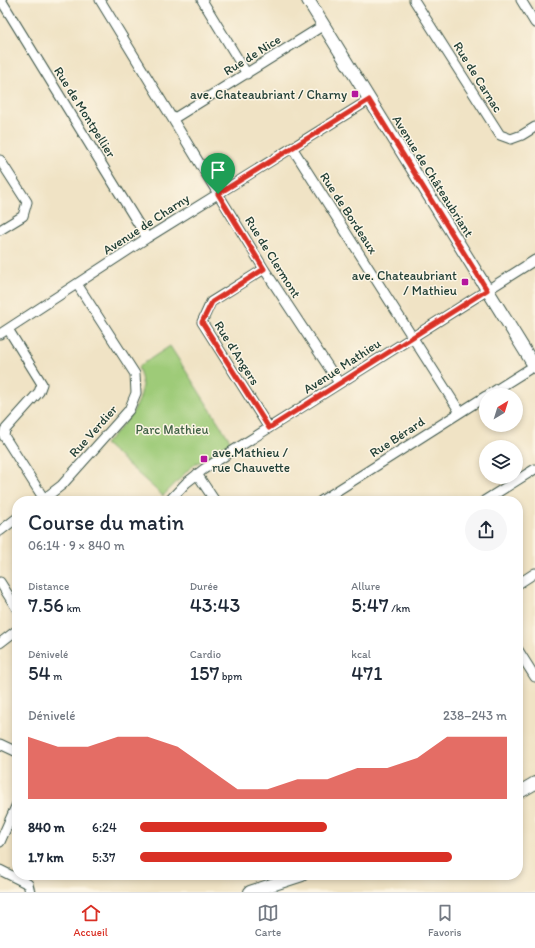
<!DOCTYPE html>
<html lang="fr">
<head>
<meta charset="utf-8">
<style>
  :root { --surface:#fff; --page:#f6f6f7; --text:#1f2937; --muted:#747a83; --line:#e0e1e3; --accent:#d93025 }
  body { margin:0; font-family:Itim,sans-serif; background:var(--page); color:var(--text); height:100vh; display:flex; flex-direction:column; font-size:15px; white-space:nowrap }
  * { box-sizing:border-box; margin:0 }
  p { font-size:13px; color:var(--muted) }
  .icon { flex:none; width:22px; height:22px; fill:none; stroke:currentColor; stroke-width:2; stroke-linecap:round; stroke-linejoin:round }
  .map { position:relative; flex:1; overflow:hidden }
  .side { position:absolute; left:12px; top:496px; width:511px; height:384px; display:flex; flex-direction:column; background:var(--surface); border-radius:16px; box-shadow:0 2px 6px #0003 }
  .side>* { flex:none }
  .needle { width:26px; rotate:38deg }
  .tools { position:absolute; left:479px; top:388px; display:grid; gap:8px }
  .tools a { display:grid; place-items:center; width:44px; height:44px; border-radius:50%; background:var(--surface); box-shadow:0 2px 6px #0003; font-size:20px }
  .pin { position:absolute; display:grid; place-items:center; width:34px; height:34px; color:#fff; margin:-41px -17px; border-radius:50% 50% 50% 0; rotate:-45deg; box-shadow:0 0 4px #0007 }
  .pin .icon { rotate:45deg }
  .round { display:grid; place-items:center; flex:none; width:42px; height:42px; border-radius:21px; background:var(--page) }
  .overview { display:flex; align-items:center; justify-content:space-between; height:68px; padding:0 16px }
  h1 { font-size:22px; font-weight:600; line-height:30px }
  .stats { display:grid; grid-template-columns:repeat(3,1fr); gap:6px; height:68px; padding:4px 16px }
  .stats div { display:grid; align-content:center }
  .stats b { font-size:20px; font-weight:600 }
  .stats small { font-size:11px; font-weight:400 }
  .stats p { font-size:11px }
  .chart { height:112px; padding:8px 16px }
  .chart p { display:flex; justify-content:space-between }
  .chart svg { width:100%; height:72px; margin-top:4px; fill:var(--accent); opacity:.7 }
  ul { padding:0 16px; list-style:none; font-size:13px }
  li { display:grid; grid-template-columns:64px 48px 1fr; align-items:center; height:30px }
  li i { height:10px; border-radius:5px; background:var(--accent) }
  .menu { display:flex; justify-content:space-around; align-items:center; height:56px; border-top:1px solid var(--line); background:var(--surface); font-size:11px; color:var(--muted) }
  .menu a { display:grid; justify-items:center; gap:2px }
  .menu .active { color:var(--accent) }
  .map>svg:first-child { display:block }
  .green { fill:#9ecb78; stroke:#5e8456 }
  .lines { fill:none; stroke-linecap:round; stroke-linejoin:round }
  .street-casing { stroke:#3e564a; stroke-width:11 }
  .secondary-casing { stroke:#3e564a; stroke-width:14 }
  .street { stroke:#fff; stroke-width:9 }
  .secondary { stroke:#fff; stroke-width:12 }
  .route-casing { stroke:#fff; stroke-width:8 }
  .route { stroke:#d93025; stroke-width:5 }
  .poi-dot { fill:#b5179e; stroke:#fcf5e5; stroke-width:1.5 }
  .labels { text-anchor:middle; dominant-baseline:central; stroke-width:3; stroke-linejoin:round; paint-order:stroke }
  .street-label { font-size:13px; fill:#1f3d34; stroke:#fcf5e5 }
  .poi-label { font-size:13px; fill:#1f3d34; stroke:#fcf5e5; text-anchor:end }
  .park-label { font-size:13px; fill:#3f6045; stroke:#fcf5e5 }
</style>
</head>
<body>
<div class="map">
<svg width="535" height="892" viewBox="0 0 535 892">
  <rect width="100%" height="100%" fill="#fcf5e5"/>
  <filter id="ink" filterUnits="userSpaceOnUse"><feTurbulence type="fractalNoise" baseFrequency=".025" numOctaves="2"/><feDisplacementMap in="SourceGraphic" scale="8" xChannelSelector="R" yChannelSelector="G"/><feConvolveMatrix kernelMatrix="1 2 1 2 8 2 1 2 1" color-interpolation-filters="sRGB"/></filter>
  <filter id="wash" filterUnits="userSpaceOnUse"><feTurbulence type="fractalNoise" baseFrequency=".012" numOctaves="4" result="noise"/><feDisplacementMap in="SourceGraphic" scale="16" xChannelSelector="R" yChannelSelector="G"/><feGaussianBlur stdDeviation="0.9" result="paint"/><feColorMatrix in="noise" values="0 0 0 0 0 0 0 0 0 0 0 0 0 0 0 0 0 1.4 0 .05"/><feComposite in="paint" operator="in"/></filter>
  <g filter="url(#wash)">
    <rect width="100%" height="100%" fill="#f0e3c5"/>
    <path class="green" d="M170,346l61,96 -40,25 -28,29 -58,-52c21,-23 47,-44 33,-77z"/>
  </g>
  <g filter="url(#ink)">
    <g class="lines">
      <defs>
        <path id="street" d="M1,0l146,238
          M100,0l164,269 75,114
          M202,0l45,74
          M414,0l86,135 11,4 11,-4 13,-8
          M521,0l14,23
          M173,119l151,-94
          M293,149l167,263
          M0,160l27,42 -4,14 -23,14
          M264,269l-53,33 -9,20 67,106
          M8,329l34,55 -3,8 -34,38 -1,6 40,63
          M0,334l147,-96 222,-138
          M488,395l46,-29
          M197,474l18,27
          M41,501l21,-16 67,-75 7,-17 -1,-19 -58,-90
          M169,501l17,-18 18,-14 331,-209
          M321,501l165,-105
          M484,501l51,-32
          M0,531l17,-13
          M0,582l17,27
          M518,584l17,-11
          M0,643l17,-13
          M518,650l17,27
          M0,744l17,8
          M0,842l17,-38
          M0,870l28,14 2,8"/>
        <path id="secondary" d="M308,0l227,367
          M518,793l17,-10
          M250,892l52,-17"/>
      </defs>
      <use href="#street" class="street-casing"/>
      <use href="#secondary" class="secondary-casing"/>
      <use href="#street" class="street"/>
      <use href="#secondary" class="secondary"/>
    </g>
  </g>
  <g class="lines" filter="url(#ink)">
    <defs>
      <path id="route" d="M369,100l118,190 -218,138 -67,-106 10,-20 52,-33 -46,-75z"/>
    </defs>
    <use href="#route" class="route-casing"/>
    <use href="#route" class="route"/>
  </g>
  <g class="poi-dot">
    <rect x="351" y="90" width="8" height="8" rx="2"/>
    <rect x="461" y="278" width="8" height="8" rx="2"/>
    <rect x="200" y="455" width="8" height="8" rx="2"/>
  </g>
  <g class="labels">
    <g class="street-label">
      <text transform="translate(252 55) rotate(-32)">Rue de Nice</text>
      <text transform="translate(478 77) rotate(58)">Rue de Carnac</text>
      <text transform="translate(85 112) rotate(58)">Rue de Montpellier</text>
      <text transform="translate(433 176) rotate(58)">Avenue de Châteaubriant</text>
      <text transform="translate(349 213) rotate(57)">Rue de Bordeaux</text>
      <text transform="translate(146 224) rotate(-33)">Avenue de Charny</text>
      <text transform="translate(273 257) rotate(58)">Rue de Clermont</text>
      <text transform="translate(237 353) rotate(58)">Rue d'Angers</text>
      <text transform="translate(342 366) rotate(-33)">Avenue Mathieu</text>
      <text transform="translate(93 431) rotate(-48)">Rue Verdier</text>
      <text transform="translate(397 437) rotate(-33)">Rue Bérard</text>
    </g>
    <g class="poi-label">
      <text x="347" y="94">ave. Chateaubriant / Charny</text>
      <text x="457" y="275">ave. Chateaubriant<tspan x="457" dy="15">/ Mathieu</tspan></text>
      <text x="212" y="452" text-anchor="start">ave.Mathieu /<tspan x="212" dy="15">rue Chauvette</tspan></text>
    </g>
    <g class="park-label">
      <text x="172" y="429">Parc Mathieu</text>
    </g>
  </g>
</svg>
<div class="tools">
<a><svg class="needle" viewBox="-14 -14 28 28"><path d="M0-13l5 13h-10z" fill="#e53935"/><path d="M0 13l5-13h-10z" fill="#747a83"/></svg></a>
<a><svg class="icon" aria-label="layers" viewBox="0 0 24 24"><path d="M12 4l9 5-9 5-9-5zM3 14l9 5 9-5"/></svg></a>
</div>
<div class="pin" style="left:218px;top:194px;background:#1e9e55"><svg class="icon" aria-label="arrive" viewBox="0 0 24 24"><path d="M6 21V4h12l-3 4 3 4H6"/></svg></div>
<section class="side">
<div class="overview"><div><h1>Course du matin</h1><p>06:14 · 9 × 840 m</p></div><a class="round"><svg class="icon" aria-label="share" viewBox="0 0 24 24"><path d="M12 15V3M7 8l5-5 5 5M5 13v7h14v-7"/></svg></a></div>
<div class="stats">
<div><p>Distance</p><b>7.56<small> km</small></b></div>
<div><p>Durée</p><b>43:43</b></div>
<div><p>Allure</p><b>5:47<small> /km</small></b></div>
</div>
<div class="stats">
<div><p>Dénivelé</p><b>54<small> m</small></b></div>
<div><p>Cardio</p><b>157<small> bpm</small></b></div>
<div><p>kcal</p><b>471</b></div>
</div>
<div class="chart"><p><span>Dénivelé</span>238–243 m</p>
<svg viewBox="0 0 160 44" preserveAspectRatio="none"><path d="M0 44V6L10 12L20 12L30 6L40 6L50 12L60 25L70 38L80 38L90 32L100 32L110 25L120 25L130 19L140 6L150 6L160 6V44z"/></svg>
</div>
<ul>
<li><b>840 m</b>6:24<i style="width:51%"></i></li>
<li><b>1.7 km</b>5:37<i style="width:85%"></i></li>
</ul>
</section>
</div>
<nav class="menu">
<a class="active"><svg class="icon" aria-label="home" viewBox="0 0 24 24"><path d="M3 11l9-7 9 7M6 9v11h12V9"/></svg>Accueil</a>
<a><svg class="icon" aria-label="map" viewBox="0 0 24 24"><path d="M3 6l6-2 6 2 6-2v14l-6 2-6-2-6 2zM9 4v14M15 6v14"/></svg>Carte</a>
<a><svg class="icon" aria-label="saved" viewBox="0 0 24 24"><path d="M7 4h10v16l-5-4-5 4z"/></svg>Favoris</a>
</nav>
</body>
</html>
